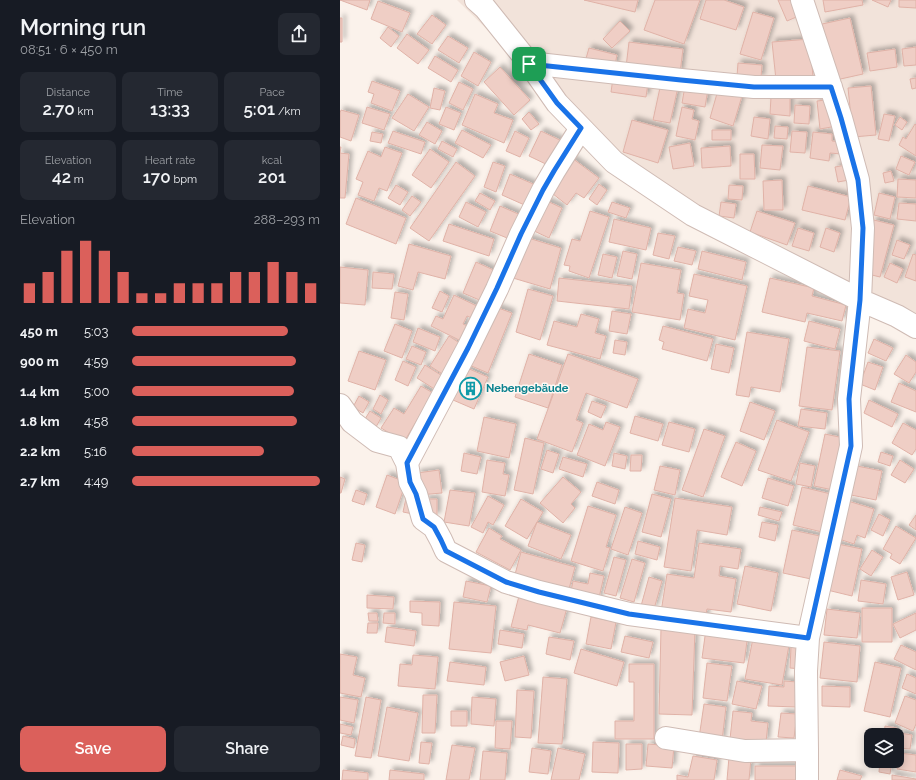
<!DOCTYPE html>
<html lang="en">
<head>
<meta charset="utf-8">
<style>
  :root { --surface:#171b24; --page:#242831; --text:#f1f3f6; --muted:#9ea1a6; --accent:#db605b }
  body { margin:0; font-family:Raleway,sans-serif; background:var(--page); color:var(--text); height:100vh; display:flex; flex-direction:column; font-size:15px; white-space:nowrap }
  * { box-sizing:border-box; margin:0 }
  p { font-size:13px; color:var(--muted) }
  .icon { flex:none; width:22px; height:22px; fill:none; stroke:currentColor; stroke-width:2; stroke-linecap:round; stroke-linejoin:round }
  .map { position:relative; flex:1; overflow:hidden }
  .panel { display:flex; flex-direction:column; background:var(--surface); width:340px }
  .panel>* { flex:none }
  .fabs { position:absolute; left:524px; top:728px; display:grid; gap:8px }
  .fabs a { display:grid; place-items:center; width:40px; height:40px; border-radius:8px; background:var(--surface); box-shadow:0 2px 10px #0003; font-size:20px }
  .pin { position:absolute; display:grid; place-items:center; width:34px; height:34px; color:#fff; margin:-17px; border-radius:8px; box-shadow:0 2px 6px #0006 }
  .round { display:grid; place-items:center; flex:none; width:42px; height:42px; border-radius:8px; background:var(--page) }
  .summary { display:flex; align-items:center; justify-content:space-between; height:68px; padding:0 20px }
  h1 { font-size:22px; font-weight:600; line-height:30px }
  .metrics { display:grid; grid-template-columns:repeat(3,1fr); gap:6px; height:68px; padding:4px 20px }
  .metrics div { display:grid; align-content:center; border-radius:8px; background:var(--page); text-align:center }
  .metrics b { font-size:17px; font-weight:600 }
  .metrics small { font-size:11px; font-weight:400 }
  .metrics p { font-size:11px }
  .chart { height:112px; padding:8px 20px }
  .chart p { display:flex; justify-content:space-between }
  .chart svg { width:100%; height:72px; margin-top:4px; stroke:var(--accent); stroke-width:6 }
  .button { display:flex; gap:8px; margin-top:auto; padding:8px 20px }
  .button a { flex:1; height:46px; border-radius:8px; background:var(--accent); color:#fff; font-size:16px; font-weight:600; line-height:46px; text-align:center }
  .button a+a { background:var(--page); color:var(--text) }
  ul { padding:0 20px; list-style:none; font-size:13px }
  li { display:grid; grid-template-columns:64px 48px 1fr; align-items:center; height:30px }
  li i { height:10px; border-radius:5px; background:var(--accent) }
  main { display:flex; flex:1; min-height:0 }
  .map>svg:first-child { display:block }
  .residential { fill:#f2e3da }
  .building { fill:#efcec5; stroke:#e0b2a7; filter:url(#shadow) }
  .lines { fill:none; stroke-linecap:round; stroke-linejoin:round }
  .minor-casing { stroke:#cfbbb4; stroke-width:24 }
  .minor { stroke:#fff; stroke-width:22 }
  .route-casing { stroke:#fff; stroke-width:8 }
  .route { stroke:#1a73e8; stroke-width:5 }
  .labels { text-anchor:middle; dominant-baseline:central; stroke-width:3; stroke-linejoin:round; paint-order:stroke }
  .culture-label { font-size:11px; font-weight:bold; fill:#0d838f; stroke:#fef7f2; text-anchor:start }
</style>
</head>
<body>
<main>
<section class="panel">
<div class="summary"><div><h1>Morning run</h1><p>08:51 · 6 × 450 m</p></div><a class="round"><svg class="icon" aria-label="share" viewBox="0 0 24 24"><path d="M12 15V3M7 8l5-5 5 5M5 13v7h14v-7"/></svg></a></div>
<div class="metrics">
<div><p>Distance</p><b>2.70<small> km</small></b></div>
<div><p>Time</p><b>13:33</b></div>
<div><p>Pace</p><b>5:01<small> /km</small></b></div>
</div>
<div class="metrics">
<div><p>Elevation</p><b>42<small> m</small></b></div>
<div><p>Heart rate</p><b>170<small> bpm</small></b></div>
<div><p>kcal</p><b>201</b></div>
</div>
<div class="chart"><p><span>Elevation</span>288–293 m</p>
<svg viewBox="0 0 160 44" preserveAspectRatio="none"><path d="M5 44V32M15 44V25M25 44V12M35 44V6M45 44V12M55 44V25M65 44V38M75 44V38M85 44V32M95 44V32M105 44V32M115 44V25M125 44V25M135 44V19M145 44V25M155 44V32"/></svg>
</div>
<ul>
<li><b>450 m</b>5:03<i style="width:83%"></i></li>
<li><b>900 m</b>4:59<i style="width:87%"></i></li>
<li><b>1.4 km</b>5:00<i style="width:86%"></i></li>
<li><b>1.8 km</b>4:58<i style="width:88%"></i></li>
<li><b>2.2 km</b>5:16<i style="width:70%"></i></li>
<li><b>2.7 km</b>4:49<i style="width:100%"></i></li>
</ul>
<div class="button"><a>Save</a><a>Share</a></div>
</section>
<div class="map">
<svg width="576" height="780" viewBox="0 0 576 780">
  <defs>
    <filter id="shadow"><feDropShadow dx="3.5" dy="-3.5" stdDeviation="2" flood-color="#0004"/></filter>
  </defs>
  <rect width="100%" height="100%" fill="#fbf2eb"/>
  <path class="residential" d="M117,0h459v320l-196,-94 -108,-74z"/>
  <path class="building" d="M0,0h30l-3,10z
    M244,0h54l-3,12z
    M315,0h45l-16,44 -40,-14z
    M366,0h18l20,7 -8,23 -36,-11z
    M438,0h17l6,15 -14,6z
    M483,0h39l1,5 -38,7z
    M532,0h19l-3,7z
    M559,0h17v8l-17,-1z
    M38,1l32,12 -8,19 -31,-13z
    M413,12l21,6 -13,42 -21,-6z
    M92,15l14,10 -14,19 -15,-10z
    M0,18h2v24h-2z
    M510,18l13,56 -27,6 -14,-56z
    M280,21l10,10 -18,17 -9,-9z
    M48,27l11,9 -8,11 -11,-9z
    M67,34l22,16 -11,14 -21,-16z
    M108,36l20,12 -9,15 -21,-13z
    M470,39l3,38 -37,3 -4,-38z
    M289,42l54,7 -3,24 -54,-6z
    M576,47v18l-12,1 -2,-17z
    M249,48l28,7 -3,14 -29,-7z
    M555,49l2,18 -27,4 -3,-18z
    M134,52l17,10 -13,24 -17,-10z
    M95,56l23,14 -7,12 -23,-14z
    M398,63l24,2 -1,13 -24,-2z
    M160,67l30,33 -16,15 -30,-33z
    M273,78l35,5 -2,14 -35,-5z
    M576,78v10l-4,1 -2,-10z
    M32,81l28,10 -8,20 -21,-8 3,-9 -6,-2z
    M119,82l14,7 -10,21 -14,-7z
    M321,83l17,4 -8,36 -17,-3z
    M345,86l23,3 -3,18 -23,-4z
    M531,86l5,49 -23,2 -5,-49z
    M94,88l11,3 -5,19 -10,-2z
    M378,90l24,6 -9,30 -23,-8z
    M68,94l21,13 -15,24 -22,-13z
    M135,94l23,10 -4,9 19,7 -9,23 -42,-18z
    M431,97l19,1v18l-20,-2z
    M494,99l3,27 -17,3 -3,-28z
    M455,105l15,1 -1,18 -15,-1z
    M27,107l23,7 -6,16 -22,-7z
    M106,107l15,6 -7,17 -15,-6z
    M342,107l12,3 -2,9 7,2 -4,19 -19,-4z
    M1,110l18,5 -8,26 -11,-4v-24z
    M189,112l10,12 -8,6 -9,-11z
    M544,114l11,2 -6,25 -11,-2z
    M414,117l16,2 -2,20 -17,-3z
    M560,117l7,5 -5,8 -7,-5z
    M292,120l36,10 -10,33 -35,-11z
    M87,122l15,9 -7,13 -16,-9z
    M575,124l1,1v31l-17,-11 4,-8 3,2z
    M435,126l13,1 -1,12 -13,-1z
    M122,130l29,15 -8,13 -28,-15z
    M372,130h19v10h-19z
    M53,131l32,11 -4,12 -33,-11z
    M175,131l14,7 -9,19 -14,-6z
    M201,131l23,11 -12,25 -23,-11z
    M452,131l15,1 -2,21 -15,-1z
    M32,132l11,2 -2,9 -11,-2z
    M473,132l19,2v7l10,1 -1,12 -11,-1 -1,8 -19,-3z
    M102,141l15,8 -4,8 -15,-8z
    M350,143l4,23 -21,3 -4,-22z
    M422,145l21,1 -3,24 -20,-2z
    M390,146l1,20 -29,2 -1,-20z
    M0,147h1l-1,6 9,1 -4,44h-5z
    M45,147l17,6 -15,38 -8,-3 -5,13 -16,-6 5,-13 -7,-3 12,-28 13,6z
    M90,149l19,13 -18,26 -19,-13z
    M400,154h14l1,25h-15z
    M561,156l14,6 -6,13 -13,-6z
    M232,158l27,20 -15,20 -8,-5 -9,12 -19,-15z
    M116,162l19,14 -46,65 -19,-13z
    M153,162l12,4 -9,26 -12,-5z
    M506,165l3,15 -11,2 -3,-15z
    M551,171l3,10 -9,2 -2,-10z
    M170,174l28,12 -9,21 -27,-12z
    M558,179l18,1v18l-19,-1z
    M442,180l1,30h-19l-1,-29z
    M259,184l8,6 -10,15 -8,-6z
    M56,185l12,7 -8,13 -12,-7z
    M389,185l14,1 -1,14 -14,-1z
    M468,186l43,11 -6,23 -43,-10z
    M140,193l15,8 -5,9 -15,-9z
    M539,193l16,4 -5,22 -16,-4z
    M72,196l9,6 -11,14 -8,-6z
    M16,198l50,20 -10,26 -50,-20z
    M205,200l17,8 -13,30 -17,-8z
    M126,202l20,10 -8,15 -19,-10z
    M272,202l18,6 -4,10 -18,-6z
    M381,202l15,2 -2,14 -15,-2z
    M559,203l17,1v17l-19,-2z
    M160,206l23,10 -11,24 -22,-9z
    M250,211l19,6 -20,61 -20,-7 1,-5 -6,-1 8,-26 8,2z
    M417,211l38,12 -8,22 -37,-13z
    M274,219l37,9 -5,22 -37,-8z
    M534,220l20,5 -14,52 -12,-3 -4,-16z
    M109,224l45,15 -5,17 -46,-15z
    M458,228l16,5 -5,18 -17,-5z
    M486,228l14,5 -6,19 -14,-5z
    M318,233l17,3 -6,23 -16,-4z
    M185,237l36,11 -11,41 -37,-11z
    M557,240l13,5 -6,14 -12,-4z
    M69,244l42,12 -6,23 -27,-7 -5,18 -15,-4z
    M338,247l18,4 -4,14 -18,-4z
    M283,251l14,3 -5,25 -15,-3z
    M362,251l44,11 -4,18 -44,-11z
    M263,254l14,3 -5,21 -14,-3z
    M573,254l3,1v26l-11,-4z
    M136,262l22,10 -14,30 -21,-9z
    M301,263l40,7 -4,23 7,1 -4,26 -48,-8z
    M550,263l13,6 -6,14 -13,-6z
    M0,267l28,3 -3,35 -25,-2z
    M33,272l21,2 -2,15 -20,-1z
    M354,274l53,12 -12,54 -51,-12 4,-19 17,4 3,-13 -19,-4z
    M219,278l73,8 -3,23 -72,-8z
    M430,278l44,10 -2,8 34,9 -4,16 -35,-8 -2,9 -43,-10z
    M188,289l25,7 -13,44 -24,-8z
    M100,291l9,5 -7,16 -10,-4z
    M55,292l13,2 -4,26 -13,-2z
    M114,295l25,12 -5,12 -7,-3 -4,8 7,3 -7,15 -32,-16 5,-10 7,3z
    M153,306l19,7 -24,60 -19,-8z
    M272,311l19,3 -4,20 -18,-3z
    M241,314l18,5 -4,14 11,3 -6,23 -53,-14 7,-24 23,6z
    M469,321l31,8 -5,20 -31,-8z
    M55,324l17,7 -10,27 -18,-7z
    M323,326l50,13 -6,22 -45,-12 2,-7 -5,-2z
    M78,328l22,9 -5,14 -22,-9z
    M407,332l42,7 -9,53 -29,-5 -2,10 -13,-2z
    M109,336l15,10 -20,29 -14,-9z
    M534,339l19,9 -7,13 -18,-8z
    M275,340l12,2 -2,13 -12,-2z
    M376,344l18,4 -5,25 -18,-4z
    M72,346l14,6 -5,13 -15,-6z
    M467,347l33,4 -8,59 -33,-4z
    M19,351l27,9 -11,30 -27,-9z
    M189,354l33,11 -14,43 -33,-11z
    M228,354l70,25 -11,29 -41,-15 -10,27 7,3 -11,29 -35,-13z
    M566,355l10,7v10l-7,11 -15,-9z
    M63,361l13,6 -8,19 -13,-6z
    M528,362l15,5 -8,23 -15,-6z
    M85,365l19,12 -8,13 -19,-12z
    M127,368l21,9 -14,32 -21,-9z
    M559,383l17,8v21l-25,-10z
    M81,386l12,7 -29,49 -23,-14 13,-20 10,6z
    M40,395l8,5 -7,14 -8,-5z
    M19,396l10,6 -6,11 -10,-6z
    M529,400l29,14 -6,13 -28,-14z
    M252,401l14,5 -5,12 -13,-6z
    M410,402l25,9 -11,29 -24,-9z
    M461,409l26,4 -2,16 -27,-3z
    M30,411l11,7 -5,9 -11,-8z
    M295,416l28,8 -5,17 -28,-8z
    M144,417l32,7 -7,34 -32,-7z
    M437,420l32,12 -18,49 -33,-11z
    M266,422l14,5 -15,39 -28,-11 12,-31 14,6z
    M329,422l26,7 -6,23 -27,-7z
    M563,423l13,7v19l-4,6 -20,-12z
    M364,429l21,7 -22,61 -21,-7z
    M485,434l19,4 -11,52 -19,-4z
    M185,438l19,5 -11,51 -19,-4z
    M396,442l20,9 -14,35 -21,-9z
    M207,450l12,4 -6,19 -12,-4z
    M541,452l12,4 -3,10 -12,-4z
    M124,453l17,4 -4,17 -16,-3z
    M274,453l13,3 -2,13 -13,-3z
    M291,455h11l-1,16h-11z
    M223,457l24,7 -4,13 -24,-8z
    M147,460l18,3 -2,11 6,1 -4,21 -23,-4z
    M560,460l14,9 -9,14 -14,-8z
    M460,463l15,3 -4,21 -15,-3z
    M320,466l20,4 -5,25 -21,-5z
    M517,466l25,5 -6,29 -25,-5z
    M99,470l3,23 -23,2 -2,-22z
    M47,475l19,7 -11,32 -19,-7z
    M0,477l5,2 -4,14h-1z
    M223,477l18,15 -10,12 4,4 -12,15 -23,-20z
    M428,478l26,8 -6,20 -26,-8z
    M257,482l22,8 -4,14 -23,-8z
    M462,487l29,7 -9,38 -29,-7z
    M16,490l11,4 -3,11 -12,-4z
    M110,490l25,3 -6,33 -25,-4z
    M312,494l19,5 -10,38 -19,-5z
    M148,496l16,9 -11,20 -5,-3 -5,11 -12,-6z
    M66,498l10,2 -3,14 -10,-2z
    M335,498l57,9 -5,28 -30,-5 -6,41 -27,-4z
    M85,499h12v17h-12z
    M181,499l22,13 -16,27 -22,-13z
    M508,501l26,8 -9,29 -8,-3 -3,9 -18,-6z
    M248,506l28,9 -10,32 4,1 -7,23 -32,-10z
    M285,507l17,6 -14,42 -17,-6z
    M420,507l22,5 -3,9 -21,-6z
    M539,514l11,6 -7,16 -12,-6z
    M576,515v15l-7,-5z
    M197,522l34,13 -10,24 -33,-13z
    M422,522l16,3 -3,16 -16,-4z
    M556,526l20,12 -16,26 -10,-6 2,-4 -9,-5z
    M149,528l13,8 -2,3 21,11 -11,20 -34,-18z
    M452,530l28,6 -9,43 -28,-6z
    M298,541l22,6 -3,13 -22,-6z
    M16,543l9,2 -3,17 -10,-2z
    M359,543l42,6 -3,20 -18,-3 -1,10 17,3 -5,33 -24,-3 -2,10 -44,-7 6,-38 27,4z
    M493,543l29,6 -10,47 -29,-7z
    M532,550l11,7 -12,19 -11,-7z
    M181,552l54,15 -8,29 -54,-14z
    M274,557l12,3 -10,36 -12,-3z
    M292,559l13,4 -11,39 -14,-4z
    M405,566l33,7 -7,38 -34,-7z
    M567,572l7,23 -16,5 -7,-23z
    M250,573l14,3 -6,26 -28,-6 3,-15 15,3z
    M309,577l13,4 -8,28 -13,-3z
    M521,580l25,4 -3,20 -25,-3z
    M126,581l25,5 -4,16 -24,-5z
    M180,592l48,12 -8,29 -32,-8 -1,5 -16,-3z
    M27,595l27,2 -1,12 -26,-1z
    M70,601l30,1 -1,24 -17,-1v-12l-12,-1z
    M114,602l42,4 -5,47 -42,-4z
    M522,608h30v34h-30z
    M487,609l33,4 -3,25 -33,-3z
    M28,613h9l1,8h-9z
    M44,613h11v11l-12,-1z
    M576,613v17l-16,8 -7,-14z
    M251,617l25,5 -5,27 -25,-5z
    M28,623h10l-1,10h-10z
    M47,627l29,4 -2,15 -29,-4z
    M321,628l34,1 -3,86 -33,-1z
    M366,629l42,5 -4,29 -42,-5z
    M160,630l24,4 -2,14 -24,-4z
    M285,636l28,6 -4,16 -28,-6z
    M209,637l25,4 -4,19 -24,-6z
    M413,638l36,7 -7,40 -37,-6z
    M484,642l36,4 -3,36 -37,-4z
    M561,645l15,7v18l-22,-11z
    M451,647l11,1 -1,21 -11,-1z
    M241,649l43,13 -7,24 -43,-13z
    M0,654l17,3 -4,18 12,3 -4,19 -21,-4z
    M73,655l25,2 -3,32 -37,-3 2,-22 12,1z
    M184,656l5,19 -24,6 -5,-19z
    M110,662l36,5 -2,18 -37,-4z
    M535,662l26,6 -11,49 -26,-6z
    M367,663l25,3 -5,35 -24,-3z
    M289,664h25v75h-39v-18h19v-39h-5z
    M567,674l9,4v16l-14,-6z
    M203,677l24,2 -5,65 -24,-1z
    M397,681l25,5 -6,23 -24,-5z
    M444,681l14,1 -1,25 -29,-1 1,-20 15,1z
    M482,686l28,1v20l-28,-1z
    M177,690l17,1 -3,47 -16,-1z
    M83,695h14l-2,38h-13z
    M565,696l11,4v24l-3,7 -18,-8z
    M0,697l18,3 -4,23 -14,-3z
    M26,697l15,3 -10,58 -16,-2z
    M132,697l24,2 -2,27 -23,-2z
    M364,704l22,3 -4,34 -23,-3z
    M47,707l31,6 -9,48 -31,-5z
    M111,711h16v15h-16z
    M393,711l19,2 -1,8 17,2 -2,19 -36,-3z
    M441,713l16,1 -3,24 -16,-1z
    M156,721h16l-2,28 -15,-1z
    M0,724l13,3 -2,8 -11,-2z
    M545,726l12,2 -1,7h-12z
    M560,733l12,2 -2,14 -12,-1z
    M3,736l12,3 -1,9 -13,-3z
    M81,742l11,1 -3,21 -10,-1z
    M253,742l26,1 -1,30 -26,-1z
    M286,744h16v25l-16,1z
    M308,744l26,2 -2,22 -26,-2z
    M112,745l23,3 -6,32h-23z
    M192,748l19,3 -3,23 -19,-2z
    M218,748l27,6 -6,26h-28z
    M143,751l24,2 -2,27h-25z
    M559,753l17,2v17l-19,-3z
    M353,756l24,4 -3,20h-37v-5l11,2z
    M389,757l22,2 -2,21h-22z
    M540,761h12l-2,13 -11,-2z
    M415,766h45v14h-45z
    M3,770l25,3v7h-26z
    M50,770l34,4v6h-35z
    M500,770l22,6 -2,4h-23z
    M552,775l24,4v1h-24z"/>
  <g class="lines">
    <defs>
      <path id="minor" d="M136,0l9,8 44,55 28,40 57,59 79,53 167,85 37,16 19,11
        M462,0l39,118 17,62 5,48 -3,72 -11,99 2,47 -43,192 -2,33 1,79v30
        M189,63l152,17 73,7h77
        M0,405l12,17 25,19 22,6 8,16 61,-115 29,-59 24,-55 22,-44 11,-19 27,-43
        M67,463l3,19 6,12 7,25 11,8 7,13 5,11 60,31 33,10 90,22 179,24
        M326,738l79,13 62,-1"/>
    </defs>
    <use href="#minor" class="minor-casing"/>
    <use href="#minor" class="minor"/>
  </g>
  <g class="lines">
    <defs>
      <path id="route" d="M189,64l152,16 73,7h77l10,31 17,62 5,48 -3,72 -11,99 2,47 -43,192 -179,-24 -90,-22 -33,-10 -60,-31 -5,-11 -7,-13 -11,-8 -7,-25 -6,-12 -3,-19 61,-115 29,-60 24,-54 22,-44 11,-19 27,-43 -24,-25z"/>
    </defs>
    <use href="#route" class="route-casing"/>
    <use href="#route" class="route"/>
  </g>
  <defs>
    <symbol id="building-ring" viewBox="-11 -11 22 22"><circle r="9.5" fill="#fef7f2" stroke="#0f9aa8" stroke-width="1.5"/><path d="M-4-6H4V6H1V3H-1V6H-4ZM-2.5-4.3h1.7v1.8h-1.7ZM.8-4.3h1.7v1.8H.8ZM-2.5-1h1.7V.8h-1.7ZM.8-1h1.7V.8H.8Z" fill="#0f9aa8"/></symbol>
  </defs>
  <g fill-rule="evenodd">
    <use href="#building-ring" x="118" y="376" width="25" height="25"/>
  </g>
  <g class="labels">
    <g class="culture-label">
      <text x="146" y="388">Nebengebäude</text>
    </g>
  </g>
</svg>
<div class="fabs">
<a><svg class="icon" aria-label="layers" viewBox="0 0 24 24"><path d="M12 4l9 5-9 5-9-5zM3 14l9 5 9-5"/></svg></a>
</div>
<div class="pin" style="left:189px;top:64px;background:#1e9e55"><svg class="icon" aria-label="arrive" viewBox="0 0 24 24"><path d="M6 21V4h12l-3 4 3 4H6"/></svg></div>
</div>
</main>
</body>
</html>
